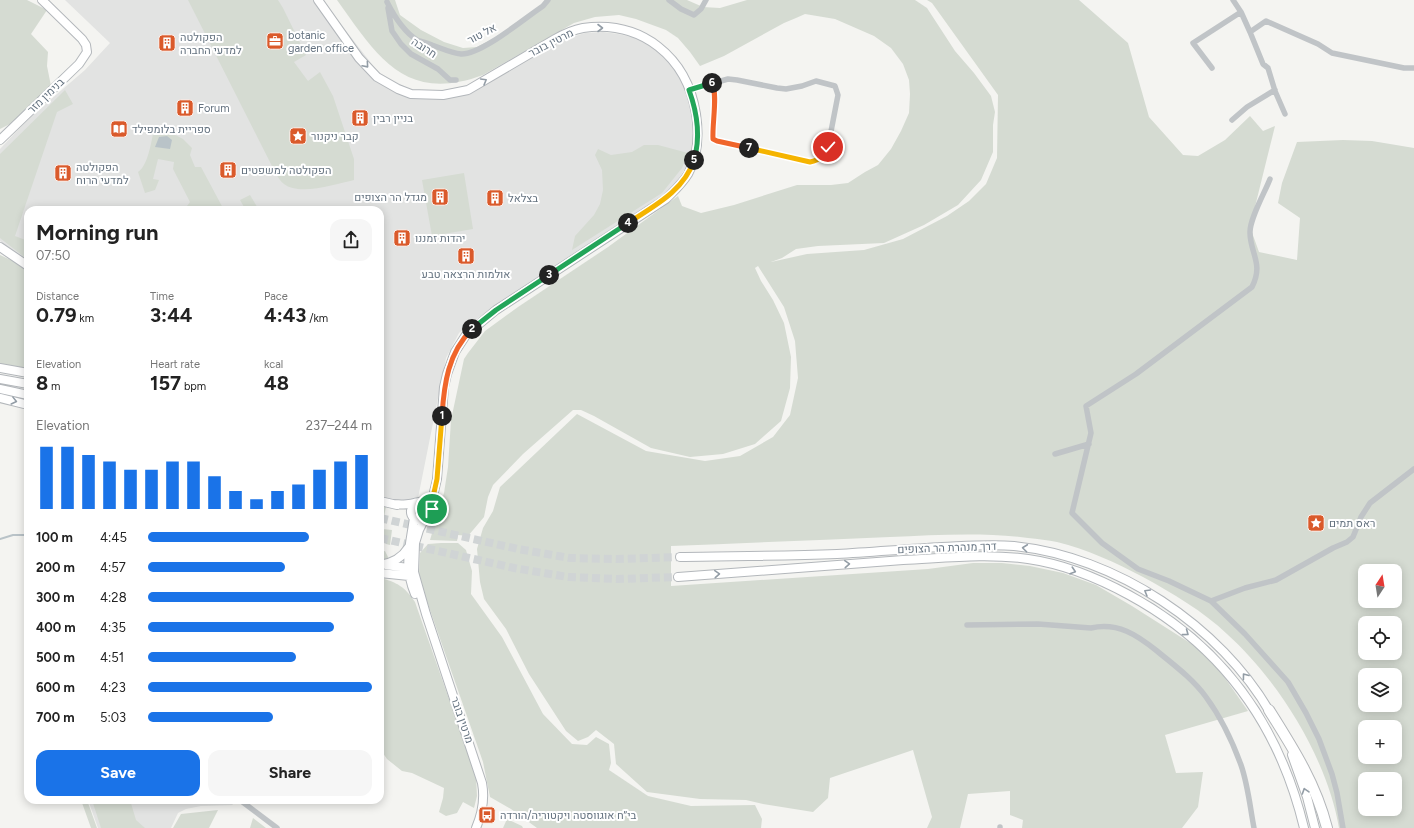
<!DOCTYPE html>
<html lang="en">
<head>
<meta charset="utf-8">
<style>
  :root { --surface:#fff; --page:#f6f6f6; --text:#222; --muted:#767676; --accent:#1a73e8 }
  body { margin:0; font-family:Figtree,Heebo,sans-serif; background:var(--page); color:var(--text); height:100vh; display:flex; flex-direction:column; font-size:15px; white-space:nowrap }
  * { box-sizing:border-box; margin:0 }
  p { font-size:13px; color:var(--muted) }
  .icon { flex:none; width:22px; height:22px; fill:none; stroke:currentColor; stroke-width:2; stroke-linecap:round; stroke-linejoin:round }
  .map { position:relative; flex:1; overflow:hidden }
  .drawer { position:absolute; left:24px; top:206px; width:360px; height:598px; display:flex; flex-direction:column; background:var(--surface); border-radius:12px; box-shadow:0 2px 10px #0003 }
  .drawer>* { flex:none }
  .needle { width:26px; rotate:12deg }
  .fabs { position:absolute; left:1358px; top:564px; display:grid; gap:8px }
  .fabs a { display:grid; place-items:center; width:44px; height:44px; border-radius:8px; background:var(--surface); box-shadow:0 2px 10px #0003; font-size:20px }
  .pin { position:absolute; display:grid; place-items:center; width:34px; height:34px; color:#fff; margin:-17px; border:2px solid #fff; border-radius:50%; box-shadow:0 1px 4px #0007 }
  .km { position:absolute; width:20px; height:20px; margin:-10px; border-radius:50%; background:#222; color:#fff; font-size:11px; line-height:20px; text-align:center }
  .round { display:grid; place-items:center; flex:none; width:42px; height:42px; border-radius:12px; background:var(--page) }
  .head { display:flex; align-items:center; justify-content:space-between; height:68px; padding:0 12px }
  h1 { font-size:22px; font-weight:700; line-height:30px }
  .figures { display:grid; grid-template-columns:repeat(3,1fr); gap:6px; height:68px; padding:4px 12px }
  .figures div { display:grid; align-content:center }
  .figures b { font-size:20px; font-weight:700 }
  .figures small { font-size:11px; font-weight:400 }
  .figures p { font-size:11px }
  .chart { height:112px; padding:8px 12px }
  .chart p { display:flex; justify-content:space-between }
  .chart svg { width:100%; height:72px; margin-top:4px; stroke:var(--accent); stroke-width:6 }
  .action { display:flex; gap:8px; margin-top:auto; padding:8px 12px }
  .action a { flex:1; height:46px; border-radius:12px; background:var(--accent); color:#fff; font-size:16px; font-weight:700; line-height:46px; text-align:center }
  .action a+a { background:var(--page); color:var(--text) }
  ul { padding:0 12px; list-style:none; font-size:13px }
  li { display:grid; grid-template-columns:64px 48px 1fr; align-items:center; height:30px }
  li i { height:10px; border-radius:5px; background:var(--accent) }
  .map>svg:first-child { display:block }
  .built { fill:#e2e3e2 }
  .green { fill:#d5dbd2; fill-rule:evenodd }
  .water { fill:#b9c3c8 }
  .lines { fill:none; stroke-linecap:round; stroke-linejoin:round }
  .stream { stroke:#b9c3c8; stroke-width:2 }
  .secondary-tunnel { stroke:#d0d4d5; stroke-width:8; stroke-dasharray:8 4; stroke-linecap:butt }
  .secondary-casing { stroke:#b3b7bb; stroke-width:10 }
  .highway-casing { stroke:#b3b6b9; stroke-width:12 }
  .street { stroke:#c0c4c7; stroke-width:5.5 }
  .secondary { stroke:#fff; stroke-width:8 }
  .highway { stroke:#fff; stroke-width:10 }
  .oneway { stroke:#939da6 }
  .split-1-casing { stroke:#fff; stroke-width:8 }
  .split-2-casing { stroke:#fff; stroke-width:8 }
  .split-3-casing { stroke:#fff; stroke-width:8 }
  .split-4-casing { stroke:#fff; stroke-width:8 }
  .split-5-casing { stroke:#fff; stroke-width:8 }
  .split-6-casing { stroke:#fff; stroke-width:8 }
  .split-7-casing { stroke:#fff; stroke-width:8 }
  .split-8-casing { stroke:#fff; stroke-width:8 }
  .split-1 { stroke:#f5b400; stroke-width:5 }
  .split-2 { stroke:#f0652b; stroke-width:5 }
  .split-3 { stroke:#22a559; stroke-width:5 }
  .split-4 { stroke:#22a559; stroke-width:5 }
  .split-5 { stroke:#f5b400; stroke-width:5 }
  .split-6 { stroke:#22a559; stroke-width:5 }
  .split-7 { stroke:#f0652b; stroke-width:5 }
  .split-8 { stroke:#f5b400; stroke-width:5 }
  .labels { text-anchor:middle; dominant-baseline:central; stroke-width:4; stroke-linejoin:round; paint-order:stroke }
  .street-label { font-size:11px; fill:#657380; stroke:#fff }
  .poi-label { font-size:11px; fill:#657380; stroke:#fff; text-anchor:start }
</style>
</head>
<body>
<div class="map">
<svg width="1414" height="828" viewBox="0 0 1414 828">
  <rect width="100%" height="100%" fill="#f4f4f1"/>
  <path class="built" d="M65,0h257l56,72 31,17 20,6 28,1 17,-4 78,-47 17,-7 16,-5 18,-1 15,2 18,4 13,6 14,10 9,10 9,15 9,22 3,37 -3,22 -14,23 -12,11 -195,130 -10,9 -13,25 -28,140 -13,4 -25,-5v-287h-352v52l-16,-10 -12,-11v-92l28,-30 57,-49 25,-27z
    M88,800h141l4,5 -32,1 -15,3 -8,4 -7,15h-73z"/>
  <path class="green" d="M0,0h27l20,10 -16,24 17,18 -1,14 4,20 -41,38 -10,5z
    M188,0h90l5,8 23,47 -12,7 14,19 12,-9 13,24 21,63v21c-17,4 -55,16 -70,4 -3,-2 -6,-7 -8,-10z
    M337,0h58l5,15 21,15 23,12 19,6 14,-1 21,-11 51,-36h138l16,7 17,1 27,-8h168l12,8 28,43 19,22 17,23 4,16 -2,13v27l-12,28 -23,25 -34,20 -40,18 -66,3 -22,3 -14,9 -11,4 36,-8 57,-4 39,-11 44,-23 22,-15 17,-17 11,-26 1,-63 -66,-92 -5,-3h152l49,43 21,74 34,38 15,1 27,-16 25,-24 13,15 12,-5 -25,101 9,25 38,8 3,-42 -22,-15 4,-20 15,-41 46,-2 29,1 42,7v680h-75c-12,-70 -60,-147 -112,-194 -24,-23 -55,-41 -84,-57 -27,-14 -56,-28 -86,-35 -9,-2 -19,-3 -29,-4 -45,-6 -92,-3 -138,-1 -73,3 -146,6 -219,9v40l257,-17 45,-6h29l28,3 33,7 33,12 36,21 77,49 39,56 -83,24 11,38 27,-1 -5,35 -16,21h-160l1,-8 -13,-5v-24l-42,3 -8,34h-33l5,-11 -19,-67 -83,28 -2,20 -15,14 -50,-8 -17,-4 -46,-1 -53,-7 -31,-28 -2,-20 -18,-14 -8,7 -10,4 -12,-10 -37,-57 -23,-45 -22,-30 -4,-17 -3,-33 6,-21 10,-17 7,-24 77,-73 69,37 59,10 35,-5 33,-19 17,-22 8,-37 -3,-37 -11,-34 -26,-41 -3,2 6,13 12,19 11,23 7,34 -1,31 -9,33 -26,23 -32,10 -33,3 -39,-9 -57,-32 -13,-6h-8l-50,44 -30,31 -5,12 -4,20 -16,19 -10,-1 -1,6 -27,-1 14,-47 4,-26 3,-47 13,-61 4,-6 17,-22 33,-24 90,-60 70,-51 4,10 19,7 33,-8 63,-20h34l17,-2 17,-11 13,-7 13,-16 10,-18 8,-18 1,-19 -1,-14 -6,-16 -12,-16 -17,-12 -39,-17 -30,-5 -9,4 -12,5 -60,33 -24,10 -10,-14 -12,-14 -12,-8 -30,-11 -17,-4 -24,2 -21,6 -91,52c-78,29 -106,-19 -146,-75zM1365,571h30v30h-30zM1365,623h30v30h-30zM1365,675h30v30h-30zM1365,727h30v30h-30zM1365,779h30v30h-30z
    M65,90l8,14 -16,8 -42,124 13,5v19l-28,-22v-84z
    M164,129l19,10 9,9 -2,7 5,12h6l23,43h-40l6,-8 -17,-33 1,-7 -16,-3 -5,20 6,1 -4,10 -10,3 -7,-21c9,-5 13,-28 15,-38z
    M644,145h14l30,8 -6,15 -20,25 -90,57 3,-14 19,-21 6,-11 3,-14 -1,-20 -7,-15 3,-6 13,6 21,-3z
    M464,173l9,56 -41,7 -10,-56z
    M250,195l9,15h-21l6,-3 -4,-7z
    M0,255l28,13v101l-28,-5z
    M380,505l6,1 -4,23 10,1 -2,15 -4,-1 -4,-6h-2z
    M441,543h17l8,7 6,21 -1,23 31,43 41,77 29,30 15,1 9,-8 13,7 2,19 -2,7 39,26 43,10 64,-1 7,14 -1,9h-224l-26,-19 -21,-12 -7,-35 -60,-172 -4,-16 1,-21 8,-9z
    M385,551l4,8 -9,1v-8z
    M380,578c17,4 25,9 35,24l61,174 1,20 -3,12 -11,-6 -6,11 -11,3 -7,-4 4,-14 1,-10 -32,-15 -10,-2 -15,-12 -7,-10z
    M81,800h6l10,28h-6z
    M92,800h38l6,20 9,8h-44z
    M218,810l-9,18h-36l8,-14z
    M253,818l13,10h-16z
    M507,819l15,7 1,2h-20z"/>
  <path class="water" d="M167,136l5,4 -2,9 -15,-2 4,-10z"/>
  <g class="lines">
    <path class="stream" d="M0,539l13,-4h15"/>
    <path class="secondary-tunnel" d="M380,518l138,31 52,9 47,1 63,-2
      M380,538l134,30 54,9 49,2 61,-2"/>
    <defs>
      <path id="secondary" d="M318,0l41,58 18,19 21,12 13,5 32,1 25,-5 87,-51c9,-5 18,-9 28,-11 59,-8 104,29 113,86 3,20 2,42 -8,60 -6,10 -14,17 -22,25l-170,111 -30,25 -11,17 -8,22 -3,13 -7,92 -6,26
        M0,140l79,-76 8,-12 -1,-7 -4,-6 -40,-39
        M0,247l28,19
        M0,368l28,5
        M0,379l28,5
        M0,389l28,6
        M0,398l28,7
        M380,501l17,4
        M393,504c5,0 11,1 16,0 8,-1 21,-8 23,5 4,20 -33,13 -17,-6
        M414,518c-4,29 -11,47 1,76
        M423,522l-4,8 -4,13 -1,29 12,42 56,169c3,16 0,31 -6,45
        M680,557c53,-1 105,-1 157,-3 35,-2 70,-5 105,-7 24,-1 48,-3 72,-1 101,10 207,80 257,168
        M380,565c12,-2 22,-7 28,-17
        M386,565l22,3 4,2
        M380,573l29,3 3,-2
        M678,577c75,-6 150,-12 225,-17 42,-2 84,-7 125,-1 35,5 70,19 101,36 94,51 150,129 175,233
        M1292,755l15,42 8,31"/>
      <path id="highway" d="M1269,710c24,38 47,74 58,118"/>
    </defs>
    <use href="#secondary" class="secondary-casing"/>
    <use href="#highway" class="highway-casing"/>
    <path class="street" d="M669,0l12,9 13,6 7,-6 5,-9
      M1233,0l8,12 9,20 16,-11 52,23 14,9 72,15h10
      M387,2c7,14 16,29 30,38 5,2 10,3 15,5 9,3 19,8 29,9 20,1 64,-36 82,-48l5,-6
      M388,8l4,23 9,13 10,10 27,15 12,11h6
      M1250,32l13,32 5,4 7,23 10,23
      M1212,68l-19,-25 48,-31
      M689,90l39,-11 9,1 40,8 9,1 16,-3 14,-5 19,5 3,9 -10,52c-4,9 -8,13 -18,15l-93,-21 -4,-2c-1,-19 4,-38 -1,-56
      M1232,120l15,-13 28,-17
      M1270,179c-5,13 -20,39 -20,53 0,22 14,31 2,55l-116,87 -50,32 5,27 -19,80 30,30 36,26 31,12 42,20 34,33 43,48 18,31 13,26 13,35 5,19 6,35
      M1055,454l34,-10
      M1211,601l34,-13 31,-8 57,-32 14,-6 6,-5 8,-20 9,-14 44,-34
      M967,625l71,-1 53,4c27,-6 46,7 66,23 17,14 36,28 49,46 14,19 27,46 35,68 7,20 9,42 13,63
      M240,800l37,28
      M1000,828v-1"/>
    <use href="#secondary" class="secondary"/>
    <use href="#highway" class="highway"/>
  </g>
  <defs><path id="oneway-chevron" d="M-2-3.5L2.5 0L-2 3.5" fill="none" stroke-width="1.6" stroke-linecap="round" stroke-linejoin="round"/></defs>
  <g class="oneway">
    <use href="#oneway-chevron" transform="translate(600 28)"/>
    <use href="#oneway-chevron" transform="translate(366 65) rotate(49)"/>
    <use href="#oneway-chevron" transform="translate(484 81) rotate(-30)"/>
    <use href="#oneway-chevron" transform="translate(14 401) rotate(14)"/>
    <use href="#oneway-chevron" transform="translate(1025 548) rotate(-173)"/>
    <use href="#oneway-chevron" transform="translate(847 564) rotate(-4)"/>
    <use href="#oneway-chevron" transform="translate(1073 571) rotate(18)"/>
    <use href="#oneway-chevron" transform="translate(717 574) rotate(-4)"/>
    <use href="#oneway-chevron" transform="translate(1147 592) rotate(-150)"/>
    <use href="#oneway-chevron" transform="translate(1186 633) rotate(37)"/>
    <use href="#oneway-chevron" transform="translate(1245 676) rotate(-127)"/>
    <use href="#oneway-chevron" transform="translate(1305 791) rotate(-108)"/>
  </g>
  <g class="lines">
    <defs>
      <path id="split-1" d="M432,509l-1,-3 6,-27 5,-63"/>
      <path id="split-2" d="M442,416c2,-32 6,-63 30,-87"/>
      <path id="split-3" d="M472,329l24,-19 53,-35"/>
      <path id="split-4" d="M549,275l79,-52"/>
      <path id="split-5" d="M628,223c26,-17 56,-32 66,-63"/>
      <path id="split-6" d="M694,160c7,-24 3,-48 -5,-70l23,-7"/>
      <path id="split-7" d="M712,83c6,11 0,41 1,56l4,2 32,7"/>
      <path id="split-8" d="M749,148l61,14c10,-2 14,-6 18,-15"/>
    </defs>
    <use href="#split-1" class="split-1-casing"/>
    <use href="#split-2" class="split-2-casing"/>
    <use href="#split-3" class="split-3-casing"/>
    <use href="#split-4" class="split-4-casing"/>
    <use href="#split-5" class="split-5-casing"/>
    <use href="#split-6" class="split-6-casing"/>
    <use href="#split-7" class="split-7-casing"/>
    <use href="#split-8" class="split-8-casing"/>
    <use href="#split-1" class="split-1"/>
    <use href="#split-2" class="split-2"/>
    <use href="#split-3" class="split-3"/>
    <use href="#split-4" class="split-4"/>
    <use href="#split-5" class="split-5"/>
    <use href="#split-6" class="split-6"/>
    <use href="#split-7" class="split-7"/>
    <use href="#split-8" class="split-8"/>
  </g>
  <defs>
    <symbol id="office-square" viewBox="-11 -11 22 22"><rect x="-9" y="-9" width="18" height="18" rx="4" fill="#da5a2b" stroke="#fff"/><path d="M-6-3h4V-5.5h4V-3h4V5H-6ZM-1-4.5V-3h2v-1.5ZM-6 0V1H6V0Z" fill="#fff"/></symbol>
    <symbol id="building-square" viewBox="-11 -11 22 22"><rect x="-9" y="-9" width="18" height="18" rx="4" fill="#da5a2b" stroke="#fff"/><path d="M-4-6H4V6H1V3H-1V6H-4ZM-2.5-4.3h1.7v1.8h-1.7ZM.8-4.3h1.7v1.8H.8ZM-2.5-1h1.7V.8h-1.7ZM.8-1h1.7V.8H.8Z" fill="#fff"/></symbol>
    <symbol id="library-square" viewBox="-11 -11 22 22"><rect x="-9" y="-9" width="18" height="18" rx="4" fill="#da5a2b" stroke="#fff"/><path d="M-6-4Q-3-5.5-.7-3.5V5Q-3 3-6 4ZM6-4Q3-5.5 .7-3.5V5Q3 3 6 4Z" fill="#fff"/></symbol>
    <symbol id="sight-square" viewBox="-11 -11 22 22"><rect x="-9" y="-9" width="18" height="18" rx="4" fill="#da5a2b" stroke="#fff"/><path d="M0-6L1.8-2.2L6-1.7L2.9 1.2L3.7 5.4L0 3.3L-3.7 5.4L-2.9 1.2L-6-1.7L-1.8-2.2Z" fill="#fff"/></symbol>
    <symbol id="bus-square" viewBox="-11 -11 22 22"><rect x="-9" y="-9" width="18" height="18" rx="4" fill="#da5a2b" stroke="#fff"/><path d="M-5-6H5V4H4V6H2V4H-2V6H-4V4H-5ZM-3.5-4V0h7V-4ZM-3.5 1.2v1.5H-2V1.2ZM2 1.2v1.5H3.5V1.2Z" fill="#fff"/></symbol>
  </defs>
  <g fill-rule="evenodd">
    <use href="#office-square" x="265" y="31" width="20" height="20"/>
    <use href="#building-square" x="157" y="33" width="20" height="20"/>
    <use href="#building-square" x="175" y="98" width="20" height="20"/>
    <use href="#building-square" x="350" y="108" width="20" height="20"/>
    <use href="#library-square" x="109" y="119" width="20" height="20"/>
    <use href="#sight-square" x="288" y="126" width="20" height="20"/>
    <use href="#building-square" x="218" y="160" width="20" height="20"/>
    <use href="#building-square" x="53" y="163" width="20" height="20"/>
    <use href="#building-square" x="430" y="187" width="20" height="20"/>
    <use href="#building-square" x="485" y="188" width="20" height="20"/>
    <use href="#building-square" x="392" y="228" width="20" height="20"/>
    <use href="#building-square" x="456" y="246" width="20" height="20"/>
    <use href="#sight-square" x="1306" y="513" width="20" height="20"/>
    <use href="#bus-square" x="477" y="805" width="20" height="20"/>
  </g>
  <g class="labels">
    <g class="street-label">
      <text transform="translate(482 34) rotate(-28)">אל טור</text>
      <text transform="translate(551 43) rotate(-27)">מרטין בובר</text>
      <text transform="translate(424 48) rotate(33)">חרובה</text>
      <text transform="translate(46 96) rotate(-44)">בנימין מזר</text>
      <text transform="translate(947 548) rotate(-2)">דרך מנהרת הר הצופים</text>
      <text transform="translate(462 720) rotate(71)">מרטין בובר</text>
    </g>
    <g class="poi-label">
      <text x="288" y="35">botanic<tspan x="288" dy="13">garden office</tspan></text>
      <text x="180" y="37">הפקולטה<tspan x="180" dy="13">למדעי החברה</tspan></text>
      <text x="198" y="108">Forum</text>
      <text x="373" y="118">בניין רבין</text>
      <text x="132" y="129">ספריית בלומפילד</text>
      <text x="311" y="136">קבר ניקנור</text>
      <text x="76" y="167">הפקולטה<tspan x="76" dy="13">למדעי הרוח</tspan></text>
      <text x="241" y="170">הפקולטה למשפטים</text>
      <text x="427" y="197" text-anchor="end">מגדל הר הצופים</text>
      <text x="508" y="198">בצלאל</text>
      <text x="415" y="238">יהדות זמננו</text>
      <text x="466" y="274" text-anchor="middle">אולמות הרצאה טבע</text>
      <text x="1329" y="523">ראס תמים</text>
      <text x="500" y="815">בי״ח אוגווסטה ויקטוריה/הורדה</text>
    </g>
  </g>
</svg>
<div class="fabs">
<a><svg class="needle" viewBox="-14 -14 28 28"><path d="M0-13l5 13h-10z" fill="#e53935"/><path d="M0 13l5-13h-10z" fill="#767676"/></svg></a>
<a><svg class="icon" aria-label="locate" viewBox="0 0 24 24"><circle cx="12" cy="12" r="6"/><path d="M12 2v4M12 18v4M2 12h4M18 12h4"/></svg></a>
<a><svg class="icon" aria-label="layers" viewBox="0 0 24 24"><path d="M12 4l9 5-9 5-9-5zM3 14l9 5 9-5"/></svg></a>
<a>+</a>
<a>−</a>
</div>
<div class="pin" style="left:432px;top:509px;background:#1e9e55"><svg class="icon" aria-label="arrive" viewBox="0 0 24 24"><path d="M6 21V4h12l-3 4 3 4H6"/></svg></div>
<div class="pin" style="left:828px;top:147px;background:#d93025"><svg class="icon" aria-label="check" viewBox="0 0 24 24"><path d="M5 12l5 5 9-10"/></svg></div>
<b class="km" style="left:442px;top:416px">1</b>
<b class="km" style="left:472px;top:329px">2</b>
<b class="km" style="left:549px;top:275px">3</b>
<b class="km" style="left:628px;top:223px">4</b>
<b class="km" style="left:694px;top:160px">5</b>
<b class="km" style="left:712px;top:83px">6</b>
<b class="km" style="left:749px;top:148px">7</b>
<section class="drawer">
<div class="head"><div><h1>Morning run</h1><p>07:50</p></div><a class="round"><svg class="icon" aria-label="share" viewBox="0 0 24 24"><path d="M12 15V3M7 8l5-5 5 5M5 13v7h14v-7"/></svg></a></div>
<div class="figures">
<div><p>Distance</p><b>0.79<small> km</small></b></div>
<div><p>Time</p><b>3:44</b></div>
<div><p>Pace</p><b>4:43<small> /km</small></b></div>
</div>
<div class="figures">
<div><p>Elevation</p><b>8<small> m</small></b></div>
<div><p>Heart rate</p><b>157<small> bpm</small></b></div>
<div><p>kcal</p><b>48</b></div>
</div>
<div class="chart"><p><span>Elevation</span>237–244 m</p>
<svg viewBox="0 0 160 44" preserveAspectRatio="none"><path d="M5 44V6M15 44V6M25 44V11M35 44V15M45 44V20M55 44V20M65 44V15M75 44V15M85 44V24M95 44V33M105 44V38M115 44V33M125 44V29M135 44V20M145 44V15M155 44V11"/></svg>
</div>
<ul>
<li><b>100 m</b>4:45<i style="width:72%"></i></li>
<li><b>200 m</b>4:57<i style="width:61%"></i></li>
<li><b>300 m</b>4:28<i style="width:92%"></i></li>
<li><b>400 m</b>4:35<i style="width:83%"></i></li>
<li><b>500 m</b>4:51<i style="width:66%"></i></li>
<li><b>600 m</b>4:23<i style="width:100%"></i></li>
<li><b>700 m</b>5:03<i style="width:56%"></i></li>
</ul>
<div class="action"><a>Save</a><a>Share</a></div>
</section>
</div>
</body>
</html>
